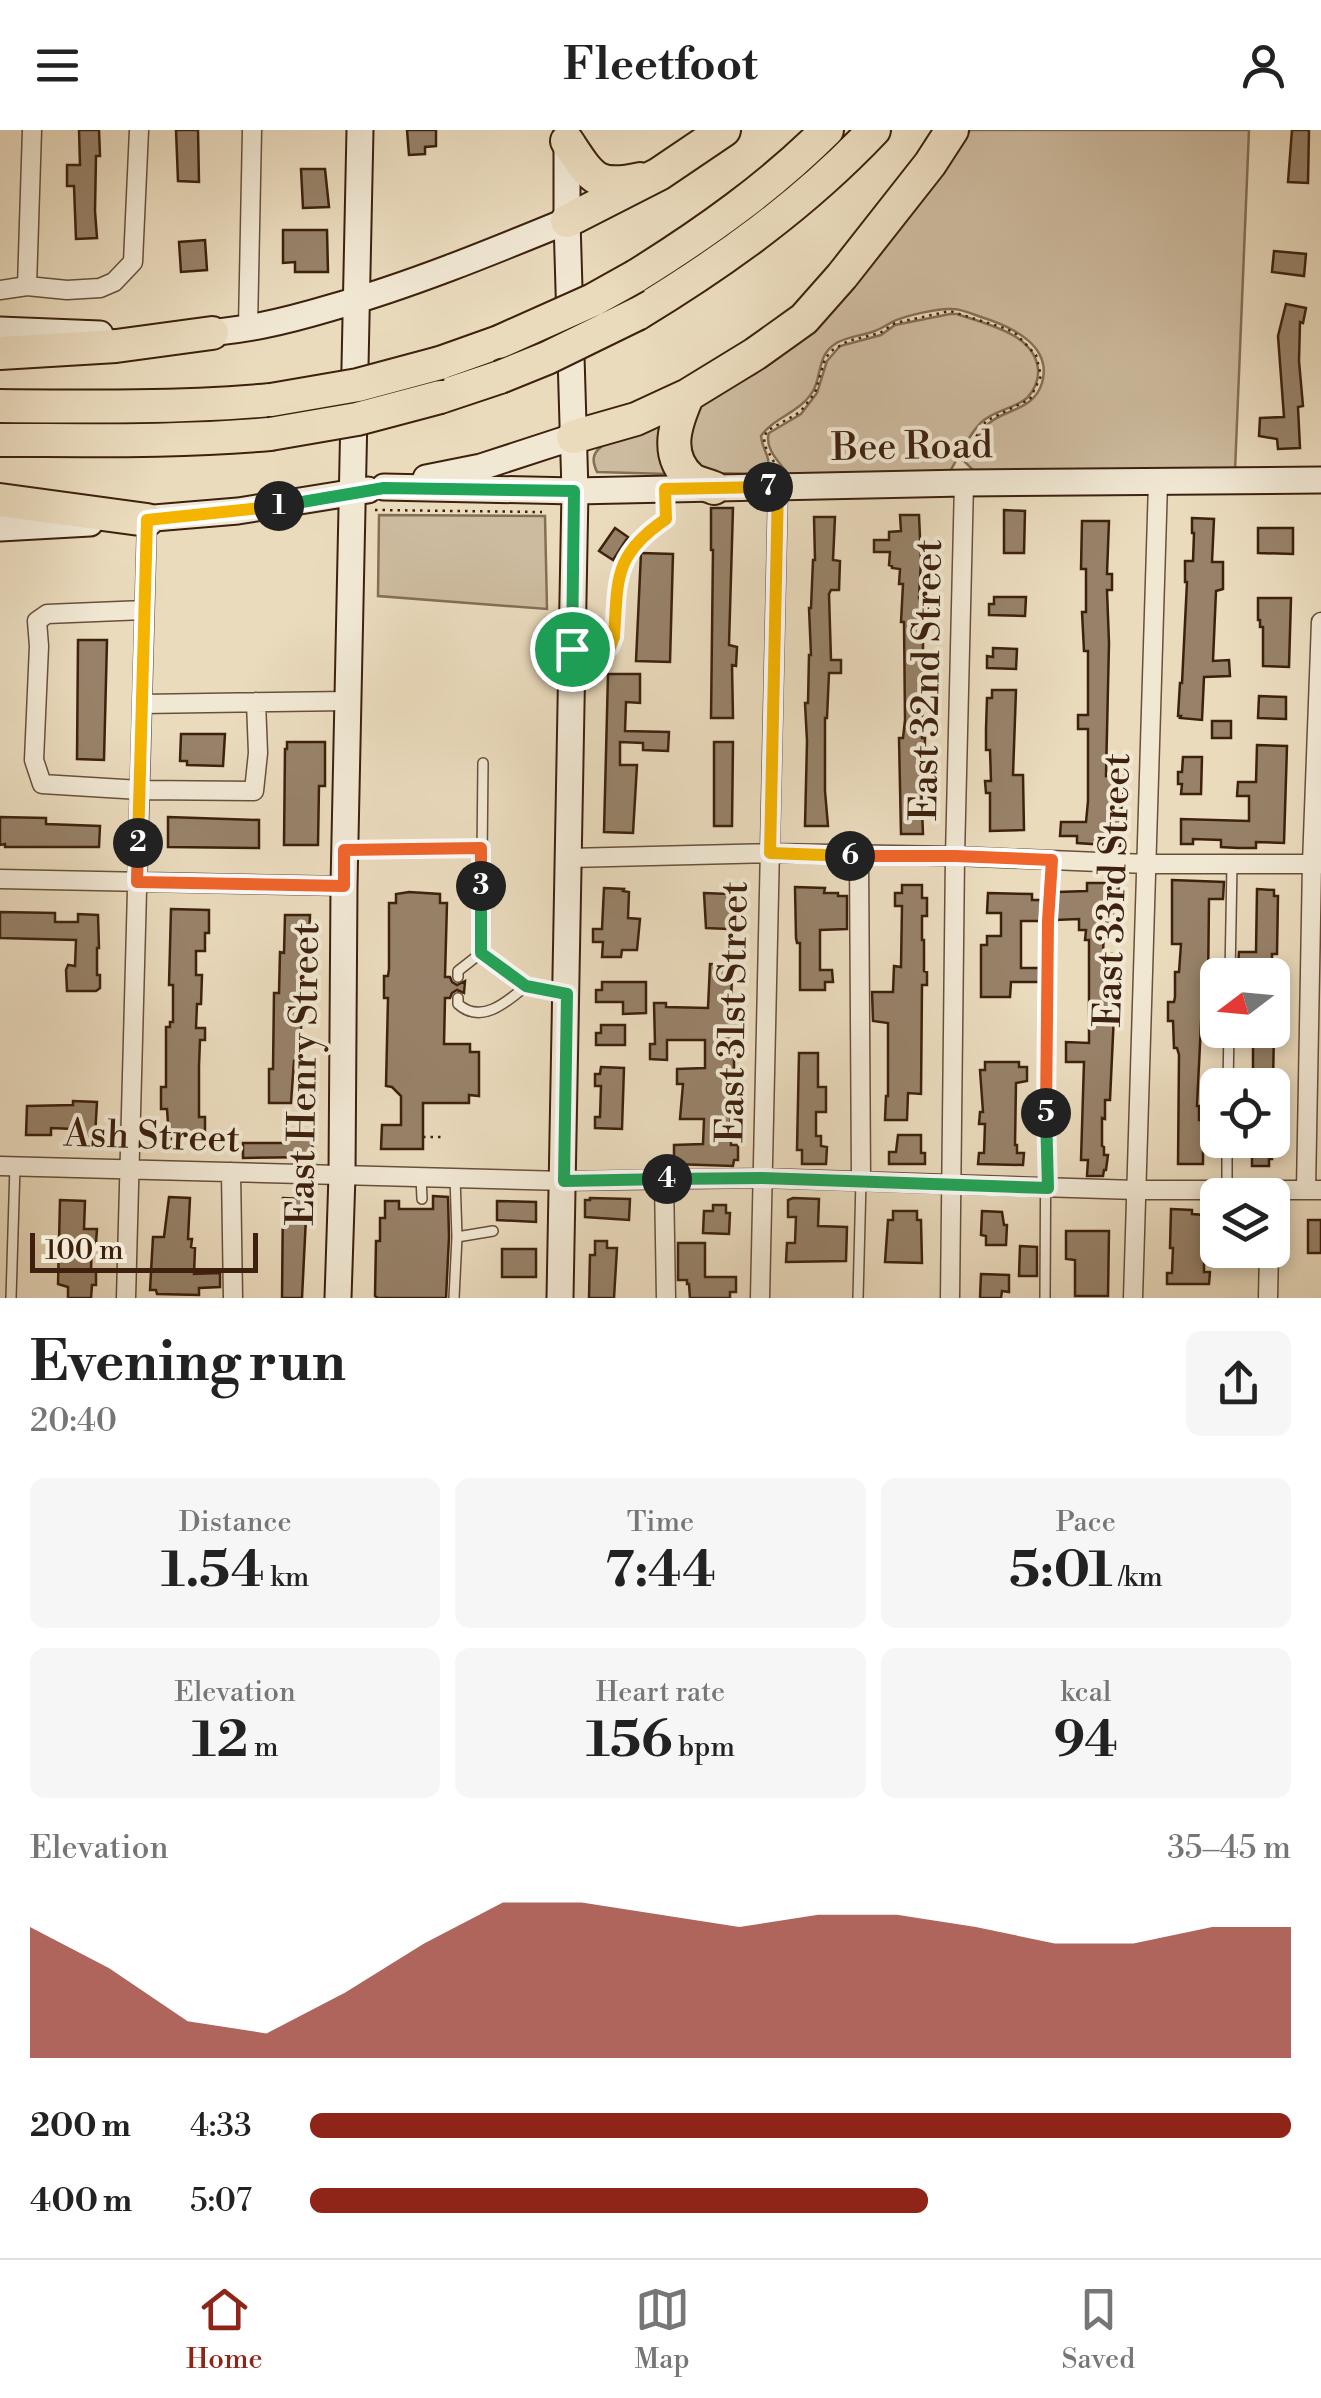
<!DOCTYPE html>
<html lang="en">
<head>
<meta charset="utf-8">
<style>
  :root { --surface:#fff; --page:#f6f6f6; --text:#222; --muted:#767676; --line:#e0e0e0; --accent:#8f2418 }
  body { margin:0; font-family:"Libre Bodoni",serif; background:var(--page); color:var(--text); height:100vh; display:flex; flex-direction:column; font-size:38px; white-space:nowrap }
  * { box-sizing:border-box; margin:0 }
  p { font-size:32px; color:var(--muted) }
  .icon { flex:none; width:55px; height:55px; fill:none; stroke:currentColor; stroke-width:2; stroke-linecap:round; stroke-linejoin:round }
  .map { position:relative; height:1168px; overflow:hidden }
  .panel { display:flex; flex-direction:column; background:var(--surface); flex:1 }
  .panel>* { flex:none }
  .needle { width:65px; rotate:254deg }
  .controls { position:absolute; left:1200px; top:828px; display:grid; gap:20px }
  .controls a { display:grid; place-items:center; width:90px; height:90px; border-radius:15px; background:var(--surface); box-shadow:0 5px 15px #0003; font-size:50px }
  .scale { position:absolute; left:30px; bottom:25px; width:228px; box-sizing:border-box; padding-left:10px; border:5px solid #3d210e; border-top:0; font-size:28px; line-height:35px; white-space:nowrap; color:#3d210e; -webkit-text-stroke:8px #f1e8d4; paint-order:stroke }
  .pin { position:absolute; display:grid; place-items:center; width:85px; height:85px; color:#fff; margin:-42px; border:5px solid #fff; border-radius:50%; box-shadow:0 2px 10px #0007 }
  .km { position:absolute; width:50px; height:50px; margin:-25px; border-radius:50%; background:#222; color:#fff; font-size:28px; line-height:50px; text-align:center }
  .round { display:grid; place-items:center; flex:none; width:105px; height:105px; border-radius:15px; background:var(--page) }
  .summary { display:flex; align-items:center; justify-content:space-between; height:170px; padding:0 30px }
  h1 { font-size:55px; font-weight:700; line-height:75px }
  .stats { display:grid; grid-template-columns:repeat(3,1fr); gap:15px; height:170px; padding:10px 30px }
  .stats div { display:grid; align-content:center; border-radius:15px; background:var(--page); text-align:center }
  .stats b { font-size:50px; font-weight:700 }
  .stats small { font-size:28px; font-weight:400 }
  .stats p { font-size:28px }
  .chart { height:280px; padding:20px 30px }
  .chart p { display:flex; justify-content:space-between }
  .chart svg { width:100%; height:180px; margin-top:10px; fill:var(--accent); opacity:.7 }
  ul { padding:0 30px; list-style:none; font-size:32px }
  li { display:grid; grid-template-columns:160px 120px 1fr; align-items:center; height:75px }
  li i { height:25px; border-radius:12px; background:var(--accent) }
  header { display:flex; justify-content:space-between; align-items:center; height:130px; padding:0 30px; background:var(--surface); font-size:45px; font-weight:700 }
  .tabs { display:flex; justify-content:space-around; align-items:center; height:140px; border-top:2px solid var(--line); background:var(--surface); font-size:28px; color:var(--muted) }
  .tabs a { display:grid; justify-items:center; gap:5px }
  .tabs .current { color:var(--accent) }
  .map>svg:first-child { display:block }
  .green { fill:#cdbb9f; stroke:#856e56; stroke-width:2.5 }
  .building { fill:#978269; stroke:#3d210e; stroke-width:2.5 }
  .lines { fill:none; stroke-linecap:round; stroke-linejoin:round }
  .service-casing { stroke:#68503a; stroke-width:12 }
  .minor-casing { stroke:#68503a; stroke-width:21 }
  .secondary-casing { stroke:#3d210e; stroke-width:29 }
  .motorway-casing { stroke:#3d210e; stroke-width:36 }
  .path { stroke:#3d210e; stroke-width:2.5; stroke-dasharray:2.5 5; stroke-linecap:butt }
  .service { stroke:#f1e8d4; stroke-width:9 }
  .minor { stroke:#f1e8d4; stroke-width:18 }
  .secondary { stroke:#f1e8d4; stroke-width:25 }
  .motorway { stroke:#eadbbd; stroke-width:32 }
  .motorway-bridge-casing { stroke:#3d210e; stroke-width:36; stroke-linecap:butt }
  .motorway-bridge { stroke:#eadbbd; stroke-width:32 }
  .split-1-casing { stroke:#fff; stroke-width:20 }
  .split-2-casing { stroke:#fff; stroke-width:20 }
  .split-3-casing { stroke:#fff; stroke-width:20 }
  .split-4-casing { stroke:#fff; stroke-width:20 }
  .split-5-casing { stroke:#fff; stroke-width:20 }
  .split-6-casing { stroke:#fff; stroke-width:20 }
  .split-7-casing { stroke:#fff; stroke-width:20 }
  .split-8-casing { stroke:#fff; stroke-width:20 }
  .split-1 { stroke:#22a559; stroke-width:12 }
  .split-2 { stroke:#f5b400; stroke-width:12 }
  .split-3 { stroke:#f0652b; stroke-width:12 }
  .split-4 { stroke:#22a559; stroke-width:12 }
  .split-5 { stroke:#22a559; stroke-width:12 }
  .split-6 { stroke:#f0652b; stroke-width:12 }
  .split-7 { stroke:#f5b400; stroke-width:12 }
  .split-8 { stroke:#f5b400; stroke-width:12 }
  .labels { text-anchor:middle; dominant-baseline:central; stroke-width:8; stroke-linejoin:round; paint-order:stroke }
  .street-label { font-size:38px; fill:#3d210e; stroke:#f1e8d4 }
</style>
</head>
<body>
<header><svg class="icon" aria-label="menu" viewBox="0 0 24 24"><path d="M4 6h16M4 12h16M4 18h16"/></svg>Fleetfoot<svg class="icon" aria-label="person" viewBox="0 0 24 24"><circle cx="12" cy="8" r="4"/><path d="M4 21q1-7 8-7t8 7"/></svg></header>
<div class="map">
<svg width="1321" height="1168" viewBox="0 0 1321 1168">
  <rect width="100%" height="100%" fill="#eadbbd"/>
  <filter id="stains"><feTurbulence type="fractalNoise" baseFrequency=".002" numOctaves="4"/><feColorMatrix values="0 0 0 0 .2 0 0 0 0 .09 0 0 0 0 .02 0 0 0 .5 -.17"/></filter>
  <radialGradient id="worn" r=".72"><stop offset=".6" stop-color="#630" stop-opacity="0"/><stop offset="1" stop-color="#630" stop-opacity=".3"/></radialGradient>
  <path class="green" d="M970,0h279l-14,341 -259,2 -11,-11c6,-10 11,-24 18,-33 17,-21 50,-16 59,-46 11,-38 -32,-57 -61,-66 -9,-3 -19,-8 -29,-8 -14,-1 -48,7 -60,13 -7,4 -13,8 -20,10 -12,4 -27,5 -37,12 -18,12 -13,31 -22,47 -13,22 -39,26 -52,45 2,19 14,22 2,38l-53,-1 -15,-7 -11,-49 42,-30 29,-13 37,-29 160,-187z
    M950,184h7c28,10 77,19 81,55 1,11 -4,22 -11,29 -12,10 -30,12 -43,22 -13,10 -26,38 -35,53l-161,1c-9,-12 -24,-26 -19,-41l32,-19 16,-21 10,-32 13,-15 41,-11 14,-10z
    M667,289l1,55 -71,-2c-5,-11 -5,-18 4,-25l-1,-3z
    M379,385l166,1 2,93 -169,-13z"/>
  <path class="building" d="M79,0h20l1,26h-4l-1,55 2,27 -21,1 -2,-53h-7v-21h13z
    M176,0h22l1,52 -21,-1z
    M407,0h29v16l-11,1v7l-16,1z
    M1292,0h17l-1,53 -20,-1z
    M301,39h24l4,38 -26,1z
    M283,100h44l1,42h-33v-10l-12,1z
    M205,110l2,30 -26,2 -2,-30z
    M1274,121l32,3 -2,22 -32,-4z
    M1286,174l20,4 -3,15 -3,-1 -1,39 4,45 -5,1 2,41 -22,1 -1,-10 -18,-3 1,-18 24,-1 -6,-81z
    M711,378h22l-4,137 8,2 -1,19 -4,-1 1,53h-22l2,-168h-2z
    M1004,380l21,1 -1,42h-20z
    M900,385h19l2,45 -2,38 2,7h7l-1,15h-4v34h3v13h-3l-1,71h3l-1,46h-3l2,50h-22l-2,-96h4l2,-18 -1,-98h-3l2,-38h-4l1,-15 -8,-1v-2l-3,-1 1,-13h-16v-12h15v-8l12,-1z
    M814,387h21l-2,43 7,1 -1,29h-8l-2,4 2,66h10v13h-12l-2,45h-2v73l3,35h-23l2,-85 -2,-38h3l1,-48h2l-2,-47h2l2,-48h2z
    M1192,388l22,1 -2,43h11v27l-7,2 -3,70 16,-1 1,16 -26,1 -2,43 -22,-2 1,-2h-3l2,-33h2l5,-101h-2v-21h8l1,-28h-2z
    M1082,391h27l-2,53h5v16h-5l2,53 -3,133h17l-2,70 -44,-3v-7h-17l1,-14h25l2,-21v-72h-10v-14h10v-64h-4l-2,-39h4v-43h-5z
    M615,398l13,9 -15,23 -14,-9z
    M1258,398h35v26l-35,-1z
    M641,423l32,1 -3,108 -34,-1z
    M994,467h32l-1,19 -36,-1v-11h5z
    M1258,468h33l-2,69 -26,-1v-39h-3v-7h-2z
    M78,510h29l-3,120 -27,-1z
    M993,518l24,1 -1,20 -29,-1v-12l6,1z
    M608,544h32v29l-14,-1 -1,29 44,1 -1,19 -25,-1v-7l-23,-1v23h17l-4,68 -29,-1z
    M992,560h24l-3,85h10l1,55 -34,1v-38h-4l-1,-12h6l-1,-31h-4v-21l1,-31h5z
    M1259,566l27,1v22l-28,-1z
    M1212,591h19v17h-19z
    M181,604h44l-2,32 -36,-1v-4h-7z
    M287,612h38v44h-6l-1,59h-34l1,-96h2z
    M714,612h19l-1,84h-18z
    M1257,615l30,1 -3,97 -28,-1v6h-18l-17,-1v-7l-28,-1v5h-12v-25l68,2v-25h-12l1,-14h18z
    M1183,627h19l-1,37h-20l1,-10h-4v-12h4z
    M0,687l46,1v6l54,2 -1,21h-94v-3l-5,1z
    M168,687l91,3v28l-91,-1z
    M1172,750l52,2 -1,17h-14l-1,89 10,1v14h-16l-5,103h2v14l4,1v43h-25l1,-109 -2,-7h-3l-1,-27h-5v-19h6l1,-5v-25h4l2,-28h-9z
    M1087,753h32v12h-5l-2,35h-8l-1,24h9v6h1l1,54 -4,86h-5v19l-3,-1v28l2,1v8h4l-2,15h-2l-1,6h-16l1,-16h-7l3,-98h-18v-20l23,1v-103h-4l1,-10h-7v-11l-24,1 3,-28 29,-1z
    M902,755h20v13h5v18h-5v24h2v31l3,1v13h-5l-1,109 -13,-1 -1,27h-22l1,-24h2v-73l-15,-2 -1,-29h21l1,-26 7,1 1,-61h-7v-13h7z
    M795,757l30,1 -1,5h14v3h9v33l-27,1v40h12l1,12h-8v8h-25v-47h-3l-1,-5z
    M604,758l20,1 -1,2 6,1 -1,26 12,1 -3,31h-15l-1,7h-19l1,-15h-10v-13h9z
    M1257,759l17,1v6h4l-1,58h-5v12l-34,-1 1,-13h17z
    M409,762l31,2v9h7l-2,74h5l2,5 5,3 8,-4 -1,12 -7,-3 -5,3 -2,5h-5l-1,46h26v8h9v44l-10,-1v8h-46v46h-42l1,-24h19v-29l-9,-9 -6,-1 2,-88h-4v-22h4l1,-7v-66h7v-9z
    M704,763l24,1v9h4v15h-4v11l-22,-1z
    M988,763l44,1v6h9l-2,21h-18v47h18v14h-28l-1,15h-29v-52h6v-9h14v-23h-14z
    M171,779l38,1v23h-4v18h-9v24h6l-1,29h-4l-1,24h9v12h-5l-1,26v51h6v22h-36l-2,-30h-6v-22h5v-60h4v-5h3v-37h-4z
    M0,782l55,1v9h23v-8l20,1 1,33h-2v27h3v13l-4,3h-29l-1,-21 2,-5 7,1 1,-26 -76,-2z
    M285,785h25l-2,50h-3l-1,8h-3v88h-7l-3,42h-22v-34h4l1,-76h5l1,-41 4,1z
    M710,834l20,1v12h2l-1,24h3v10h6l-1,19h-5v76h-4l1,39h7v15h-4l-1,6 -59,-2v-19l29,-1 1,-25h-24l3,-35h-6v-15l28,-1v-28h-38v20l-17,-1v-15h5l-1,-41h12v4l42,1z
    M602,852h44v31l-23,1v-12h-27v-12h6z
    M601,895h24v20h-29v-12h5z
    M1253,900h21l-1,53 -20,-1z
    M799,923h19v34h8v25h-10v24h5v10l6,1 -1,17h-24v-14h-5z
    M985,932h34v5h8v14l-11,2 -1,62h2v8h7l-1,12 -45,-1 1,-11h5l1,-29h-6l1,-12h3l-3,-42h5z
    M601,937l23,1 -2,61 -27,-1v-11h5l1,-31h-6v-12h5z
    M73,971l24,1 -2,34h-21v-7l-23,-1v7h-25l1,-29 46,-1z
    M295,1000h18l-1,27 -69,1v-15h44v-5h8z
    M898,1005h23v18h4v11h-36v-12h7z
    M1261,1010h11v19h-3v7h-17v-21h9z
    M433,1066l15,1 1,40 -3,61h-68l-3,-2 1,-55h4v-23h5v-17h14v8h34z
    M169,1067l21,1 -2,41h4l-1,8 4,1 -1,26 26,-1v14l-21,1v7l-42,-1 -1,-4h-6l3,-53h11z
    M283,1068l20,1v18h3l-4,81h-20z
    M590,1068l40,1 -1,21 -44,-3v-17h5z
    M793,1068l26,1 -1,27 29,1 -1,34 -60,1 1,-19h8l1,-26h-8v-17z
    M60,1070l25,1 -1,28h13l-1,14h-4l-1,27h5v15h-4l-1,13h-23v-11l-10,-3z
    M497,1071l39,1v20l-39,-2z
    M713,1075h13v8h4l-1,21 -26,-1 1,-22h9z
    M1171,1079l21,1v4l13,1 -1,49v8h6l-1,12h-42v-11h5l1,-25h-3z
    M893,1081h24v9h4l1,43 -37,-1 3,-42h5z
    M982,1081l20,1 2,13h3l-1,20h-20v-9l-5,-1z
    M1308,1090h13v33h-13z
    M1066,1101h43l-1,65h-33v-36l-9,-1z
    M595,1111h12v7h10l-3,50h-25l1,-43h5z
    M678,1113h27v34h31v15h-6v6h-40l-1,-14h-2v-4h-9z
    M1020,1116l17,1v29h-18z
    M502,1119h34v28h-34z
    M981,1144l28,1v17l-7,-1 -1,7h-21z"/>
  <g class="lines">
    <defs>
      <path id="service" d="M575,519l35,-2 4,-10c4,-58 0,-82 52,-118l-1,-26
        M483,633l-2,190 45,33 36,7
        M347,720l134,-2
        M1230,845l2,-111
        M458,847v-6l23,-18
        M458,868v6c23,21 49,-2 68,-18
        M1228,955l1,-55
        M421,1047l1,22
        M1227,1059v-49
        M457,1107l36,-6
        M11,1168l4,-132
        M454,1168l3,-61 -2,-60
        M858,1168l3,-117
        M1045,1168l2,-377 5,-60"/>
      <path id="minor" d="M27,156l5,-156
        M0,160l27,-4 40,4 33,-2 14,-6 19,-20 6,-132
        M248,197l4,-197
        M144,480l-97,4 -10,7 2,25 -5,114 8,24 98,6 114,1 4,-38 -2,-51
        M142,574l206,-3
        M859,726l2,325
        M569,728l201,-5 185,3 191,8h175
        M0,749l344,7
        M0,1036l564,15 197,-3 375,12h185
        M231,1042l2,126
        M664,1050l2,118
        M1306,1060l6,-326 9,-242
        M126,1168l21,-778
        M760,1168l18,-811
        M950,1168l5,-442 9,-373
        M1133,1168l25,-815
        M1268,1168l1,-48"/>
      <path id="secondary" d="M0,200l100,4
        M195,203c47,-1 91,-12 135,-25 81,-23 159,-55 237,-87
        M426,348l55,-11 92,-30
        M384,357l191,4 389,-8 357,-3
        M130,390l108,-9 130,-21
        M0,398l90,-5
        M338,1168l4,-123 2,-289 16,-756
        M560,1168l15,-807 -8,-270v-83"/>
      <path id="motorway" d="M567,11c24,36 28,48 73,38
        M567,91l92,-47 65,-44
        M636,146c69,-43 134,-89 191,-146
        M637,184c86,-52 167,-110 237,-184
        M0,223l116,-7 96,-13
        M440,233l59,-21
        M688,265c-12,27 -25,60 3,84 6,4 16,6 23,9
        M440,267l60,-20
        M0,276c91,1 181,2 271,-6
        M573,307l63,-18 52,-24 67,-41 49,-35 38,-43 88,-112 22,-34
        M0,310c90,0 180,2 270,-6
        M0,370l147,20"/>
    </defs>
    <use href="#service" class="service-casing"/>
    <use href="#minor" class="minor-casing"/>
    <use href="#secondary" class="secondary-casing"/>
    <use href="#motorway" class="motorway-casing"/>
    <path class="path" d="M774,332l-9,-16 -1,-8 3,-7 33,-19 15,-19 10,-34 6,-8 17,-10 32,-8 15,-10 55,-12 57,18 9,5 20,21 5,21 -11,23 -44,22 -25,40
      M375,380l167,2
      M423,1007h20"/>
    <use href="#service" class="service"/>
    <use href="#minor" class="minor"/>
    <use href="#secondary" class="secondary"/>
    <use href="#motorway" class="motorway"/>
    <defs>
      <path id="motorway-bridge" d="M499,212l94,-42 43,-24
        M500,247l47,-19 90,-44
        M271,270l87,-15 82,-22
        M270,304l87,-15 83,-22"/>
    </defs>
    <use href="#motorway-bridge" class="motorway-bridge-casing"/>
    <use href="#motorway-bridge" class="motorway-bridge"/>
  </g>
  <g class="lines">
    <defs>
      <path id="split-1" d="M279,376l105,-18 190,3 -2,158"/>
      <path id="split-2" d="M138,713l9,-323 132,-14"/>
      <path id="split-3" d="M138,713l-1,39 207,4v-36l137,-2v38"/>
      <path id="split-4" d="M481,756v67l45,33 41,8 -3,187 103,-2"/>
      <path id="split-5" d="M667,1049l95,-1 286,10 -2,-75"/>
      <path id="split-6" d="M850,726h105l97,4 -4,61 -2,192"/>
      <path id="split-7" d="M768,357h10l-8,366 80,3"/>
      <path id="split-8" d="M572,519l38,-2 4,-10c4,-58 -1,-82 52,-118l-1,-30 103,-2"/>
    </defs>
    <use href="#split-1" class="split-1-casing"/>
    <use href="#split-2" class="split-2-casing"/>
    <use href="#split-3" class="split-3-casing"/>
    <use href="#split-4" class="split-4-casing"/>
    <use href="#split-5" class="split-5-casing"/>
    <use href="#split-6" class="split-6-casing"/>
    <use href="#split-7" class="split-7-casing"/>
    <use href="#split-8" class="split-8-casing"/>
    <use href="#split-1" class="split-1"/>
    <use href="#split-2" class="split-2"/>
    <use href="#split-3" class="split-3"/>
    <use href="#split-4" class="split-4"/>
    <use href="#split-5" class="split-5"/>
    <use href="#split-6" class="split-6"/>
    <use href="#split-7" class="split-7"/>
    <use href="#split-8" class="split-8"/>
  </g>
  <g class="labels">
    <g class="street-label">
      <text transform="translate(912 317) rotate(-1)">Bee Road</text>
      <text transform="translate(927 550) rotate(-89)">East 32nd Street</text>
      <text transform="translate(1113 760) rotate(-88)">East 33rd Street</text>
      <text transform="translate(733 882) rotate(-89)">East 31st Street</text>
      <text transform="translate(304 944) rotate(-89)">East Henry Street</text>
      <text transform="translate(152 1007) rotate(2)">Ash Street</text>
    </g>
  </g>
  <rect width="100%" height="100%" filter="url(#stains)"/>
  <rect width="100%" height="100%" fill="url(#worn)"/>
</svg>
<div class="controls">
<a><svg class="needle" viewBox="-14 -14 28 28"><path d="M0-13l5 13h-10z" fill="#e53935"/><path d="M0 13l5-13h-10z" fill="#767676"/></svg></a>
<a><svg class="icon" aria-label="locate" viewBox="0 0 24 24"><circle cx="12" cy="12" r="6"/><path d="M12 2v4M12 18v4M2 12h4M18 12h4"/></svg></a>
<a><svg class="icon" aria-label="layers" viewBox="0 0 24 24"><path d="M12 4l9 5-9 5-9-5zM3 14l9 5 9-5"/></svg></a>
</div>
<div class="scale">100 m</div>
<div class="pin" style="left:572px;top:519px;background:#1e9e55"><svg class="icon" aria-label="arrive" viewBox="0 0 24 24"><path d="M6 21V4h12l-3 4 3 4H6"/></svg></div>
<b class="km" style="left:279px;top:376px">1</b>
<b class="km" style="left:138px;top:713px">2</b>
<b class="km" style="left:481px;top:756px">3</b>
<b class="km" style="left:667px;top:1049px">4</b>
<b class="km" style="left:1046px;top:983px">5</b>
<b class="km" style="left:850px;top:726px">6</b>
<b class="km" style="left:768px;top:357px">7</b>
</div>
<section class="panel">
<div class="summary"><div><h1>Evening run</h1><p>20:40</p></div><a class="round"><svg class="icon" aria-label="share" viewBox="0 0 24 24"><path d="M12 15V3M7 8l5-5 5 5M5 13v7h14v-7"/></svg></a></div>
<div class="stats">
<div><p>Distance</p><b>1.54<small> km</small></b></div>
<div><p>Time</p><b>7:44</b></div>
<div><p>Pace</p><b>5:01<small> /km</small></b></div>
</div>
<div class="stats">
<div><p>Elevation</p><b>12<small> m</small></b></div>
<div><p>Heart rate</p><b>156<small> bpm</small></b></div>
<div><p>kcal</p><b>94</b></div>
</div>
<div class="chart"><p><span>Elevation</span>35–45 m</p>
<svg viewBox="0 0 160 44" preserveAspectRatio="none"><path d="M0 44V12L10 22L20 35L30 38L40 28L50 16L60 6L70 6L80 9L90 12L100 9L110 9L120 12L130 16L140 16L150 12L160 12V44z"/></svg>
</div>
<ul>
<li><b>200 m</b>4:33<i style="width:100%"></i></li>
<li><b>400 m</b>5:07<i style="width:63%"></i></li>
</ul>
</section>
<nav class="tabs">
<a class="current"><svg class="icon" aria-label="home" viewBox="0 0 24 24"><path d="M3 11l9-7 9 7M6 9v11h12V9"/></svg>Home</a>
<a><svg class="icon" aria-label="map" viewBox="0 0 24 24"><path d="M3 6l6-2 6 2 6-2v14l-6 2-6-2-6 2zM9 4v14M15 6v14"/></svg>Map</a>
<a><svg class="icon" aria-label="saved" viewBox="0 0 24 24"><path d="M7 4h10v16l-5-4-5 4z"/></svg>Saved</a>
</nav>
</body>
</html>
